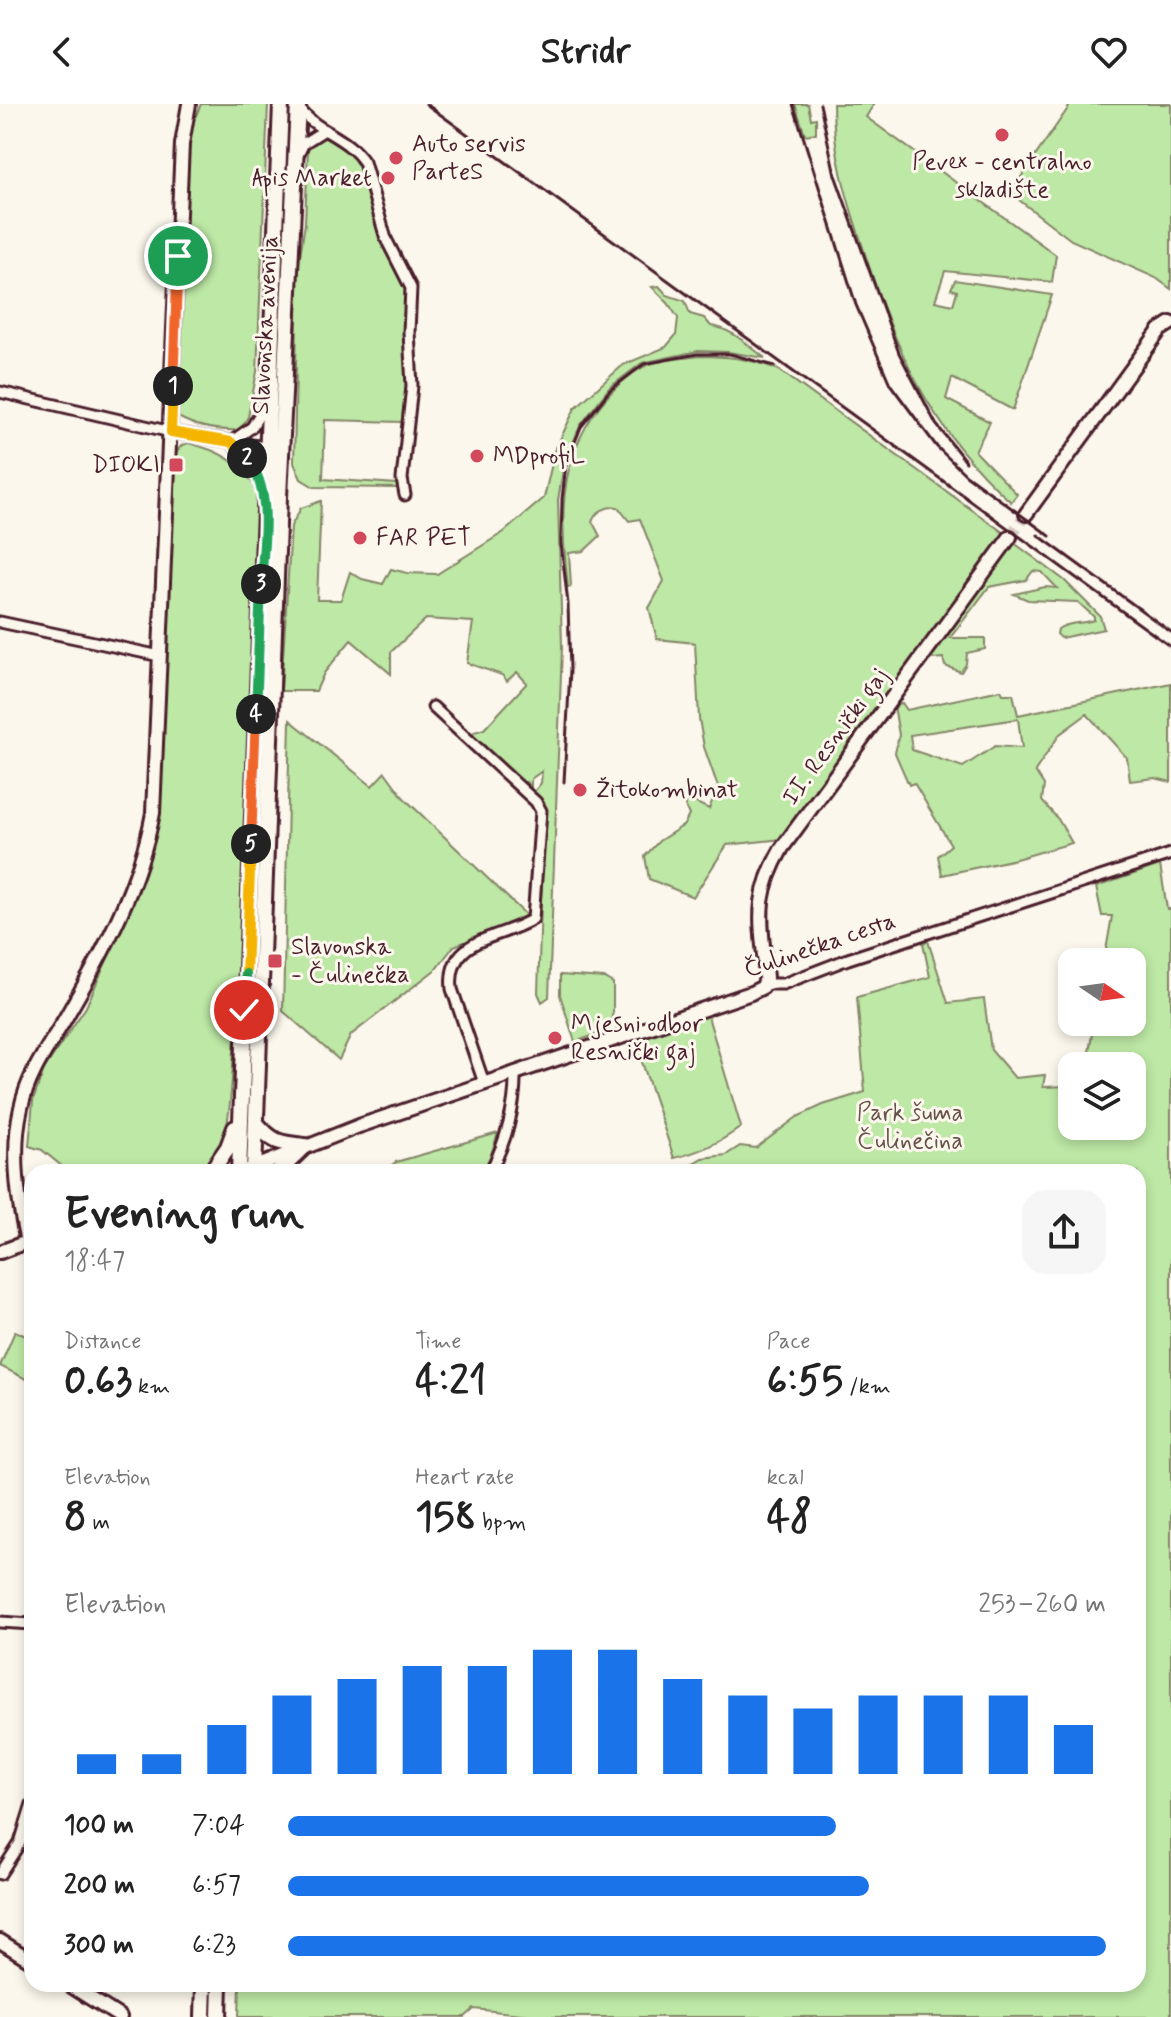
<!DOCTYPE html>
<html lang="en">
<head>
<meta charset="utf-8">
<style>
  :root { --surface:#fff; --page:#f6f6f6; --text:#222; --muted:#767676; --accent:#1a73e8 }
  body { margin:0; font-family:Mynerve,sans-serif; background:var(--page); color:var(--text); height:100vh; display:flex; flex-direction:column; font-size:30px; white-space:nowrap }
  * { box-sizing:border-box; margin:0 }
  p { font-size:26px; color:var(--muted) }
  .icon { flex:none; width:44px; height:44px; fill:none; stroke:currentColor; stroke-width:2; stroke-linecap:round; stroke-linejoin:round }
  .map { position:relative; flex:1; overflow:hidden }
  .details { position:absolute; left:24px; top:1060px; width:1122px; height:828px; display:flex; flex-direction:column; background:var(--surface); border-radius:24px; box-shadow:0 4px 12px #0003 }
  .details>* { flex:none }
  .needle { width:52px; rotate:103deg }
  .fabs { position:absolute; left:1058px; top:844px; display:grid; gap:16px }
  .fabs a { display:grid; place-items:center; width:88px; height:88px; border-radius:16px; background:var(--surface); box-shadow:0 4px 12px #0003; font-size:40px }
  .pin { position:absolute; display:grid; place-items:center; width:68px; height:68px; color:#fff; margin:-34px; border:4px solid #fff; border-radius:50%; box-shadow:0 2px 8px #0007 }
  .km { position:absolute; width:40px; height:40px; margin:-20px; border-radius:50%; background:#222; color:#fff; font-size:22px; line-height:40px; text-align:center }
  .round { display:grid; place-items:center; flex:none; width:84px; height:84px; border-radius:24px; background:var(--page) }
  .overview { display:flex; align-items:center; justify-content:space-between; height:136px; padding:0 40px }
  h1 { font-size:44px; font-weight:700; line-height:60px }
  .stats { display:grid; grid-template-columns:repeat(3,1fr); gap:12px; height:136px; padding:8px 40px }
  .stats div { display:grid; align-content:center }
  .stats b { font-size:40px; font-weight:700 }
  .stats small { font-size:22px; font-weight:400 }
  .stats p { font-size:22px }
  .chart { height:224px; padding:16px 40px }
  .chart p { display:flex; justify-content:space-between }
  .chart svg { width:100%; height:144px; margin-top:8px; stroke:var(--accent); stroke-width:6 }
  ul { padding:0 40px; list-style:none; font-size:26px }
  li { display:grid; grid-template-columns:128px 96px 1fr; align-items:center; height:60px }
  li i { height:20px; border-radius:10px; background:var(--accent) }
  header { display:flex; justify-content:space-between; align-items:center; height:104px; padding:0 40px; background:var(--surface); font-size:36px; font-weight:700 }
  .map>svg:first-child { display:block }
  .green { fill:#bde8a5; stroke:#848468; stroke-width:2; fill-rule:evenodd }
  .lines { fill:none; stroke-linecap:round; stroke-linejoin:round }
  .tertiary-tunnel { stroke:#d8ccc5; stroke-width:12; stroke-dasharray:12 6; stroke-linecap:butt }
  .minor-casing { stroke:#4a1f2b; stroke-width:15 }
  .tertiary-casing { stroke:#4a1f2b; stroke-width:18 }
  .secondary-casing { stroke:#4a1f2b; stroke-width:20 }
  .minor { stroke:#fbf7ec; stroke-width:9 }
  .tertiary { stroke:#fbf7ec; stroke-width:12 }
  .secondary { stroke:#fbf7ec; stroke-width:14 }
  .rail { stroke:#4a1f2b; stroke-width:3 }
  .split-1-casing { stroke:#fff; stroke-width:16 }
  .split-2-casing { stroke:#fff; stroke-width:16 }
  .split-3-casing { stroke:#fff; stroke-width:16 }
  .split-4-casing { stroke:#fff; stroke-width:16 }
  .split-5-casing { stroke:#fff; stroke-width:16 }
  .split-6-casing { stroke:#fff; stroke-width:16 }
  .split-7-casing { stroke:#fff; stroke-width:16 }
  .split-1 { stroke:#f0652b; stroke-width:10 }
  .split-2 { stroke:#f5b400; stroke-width:10 }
  .split-3 { stroke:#22a559; stroke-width:10 }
  .split-4 { stroke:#22a559; stroke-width:10 }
  .split-5 { stroke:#f0652b; stroke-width:10 }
  .split-6 { stroke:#f5b400; stroke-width:10 }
  .split-7 { stroke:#22a559; stroke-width:10 }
  .poi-dot { fill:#d1495b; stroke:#fbf7ec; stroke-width:3 }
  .labels { text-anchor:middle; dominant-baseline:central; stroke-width:6; stroke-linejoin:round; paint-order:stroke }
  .poi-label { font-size:24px; fill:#4a1f2b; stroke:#fbf7ec; text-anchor:start }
  .street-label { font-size:24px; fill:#4a1f2b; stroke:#fbf7ec }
  .park-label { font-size:24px; fill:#67514a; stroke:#fbf7ec }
</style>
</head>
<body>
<header><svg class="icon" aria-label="back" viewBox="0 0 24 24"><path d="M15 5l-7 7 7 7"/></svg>Stridr<svg class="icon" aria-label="heart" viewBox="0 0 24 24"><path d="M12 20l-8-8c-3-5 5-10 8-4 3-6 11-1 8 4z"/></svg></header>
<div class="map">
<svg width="1171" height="1913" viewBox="0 0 1171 1913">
  <rect width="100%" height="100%" fill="#fbf7ec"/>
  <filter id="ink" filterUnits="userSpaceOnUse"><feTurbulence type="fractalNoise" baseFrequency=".0125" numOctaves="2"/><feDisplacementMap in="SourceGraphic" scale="16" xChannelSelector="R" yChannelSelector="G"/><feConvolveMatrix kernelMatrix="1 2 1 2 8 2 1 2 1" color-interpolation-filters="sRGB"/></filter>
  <g filter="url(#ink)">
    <path class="green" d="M201,0h67l-11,268 -9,45 -8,13c-23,1 -42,-2 -62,-13l7,-277z
      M795,0h13l3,15 5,-1v15l-11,2z
      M833,0h41l-8,13 190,138 -4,27 -107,-11 -10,30 18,4 4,-14 -6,-2 4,-9 97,15 -39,115 -61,-32 -6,21 44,23 -15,29 42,43 -6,8c-83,-74 -118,-157 -150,-261 -15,-45 -28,-89 -28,-137z
      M1071,0h100v185l-15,-11 -85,-38 -61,-47z
      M321,33c49,13 45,65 60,104 5,15 17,30 24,44 3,15 -3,30 -1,46 3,30 3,60 -1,91l-78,-2 -2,59 74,5 1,4 -84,-1 -13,-8 -7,-16 4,-193 7,-47 3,-74 5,-8z
      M659,182l8,9 18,6 5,13 14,4 7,8c20,2 38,20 54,32l-37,-6 -30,-1 -56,12 -33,25 -29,38 -16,38 -6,36 4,147 -13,350 -7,5 -4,-9 6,-181 -3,-10 -8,-9 8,-10 1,-12 -11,8v8l-5,-5 -2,2 -53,-45 3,-7 10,-3 43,-46 -10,-11 -10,9 -5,-6 -35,-12 6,-41 -47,-3 -35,33v22l-40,-34 -27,33 -8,18h-35l10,-165 10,-18 20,-7 -4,99h24l9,-28 12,7 21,5 8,-15 16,4 30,1 67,-42 40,-34 11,-48 20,-42 48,-43 43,-18 10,-12 2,-17 -10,-15 -16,-16z
      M699,252c29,0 53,3 80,14l225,163 -222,306 -55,6 -34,52 -44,-18 -4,-23 14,-15 25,-16 5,-10 -5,-11 4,-5 21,10 9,-22 -14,-40 -5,-28 -4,-76 -38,-4 -8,-31 15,-27 -24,-62 -11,2 -11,-14c-11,-1 -22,4 -26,14l8,15 -16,15 -15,2 2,33 -3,2c-7,-67 -12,-125 31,-181 12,-16 28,-32 46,-41 14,-7 37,-7 54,-10z
      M188,339c34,8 51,19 70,48l-21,532c-6,34 -3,113 -23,138 -3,4 -11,8 -15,11h-130l-27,-22 -13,-4 4,-45 11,-32 42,-62 56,-126 9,-27 8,-41 17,-360 5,-7z
      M1013,438l51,38 36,36 4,13 -43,9 -4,-4 1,-5c10,-7 23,-5 36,-9v-3l-16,-15 -50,-2 -14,-6 31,-7 12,1 -15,-16 -9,-1 -7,9 -37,7 -39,51h35v11l-18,4 -1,11 -5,8 -16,-6 -2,-8 -12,1 3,-8z
      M1171,579v99l-16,-4 -25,3 -3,-23 -40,-44 -27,20 -25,37 9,14 -2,16 16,18 14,24 -56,16 -74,16 -4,-19 13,-11 -37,-62 -5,2 -14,-32 4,-18 -5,-29 8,-3 5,7 94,-20 2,4h10l5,21zM1018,615l4,29 -27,-2 -32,21 -51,-17 -2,-15z
      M290,616l82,66 13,-14 19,26 124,119 -74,29 -18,23 -85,66 -12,25 -56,-49z
      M1160,761l7,44h4v1108h-621l-76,-8 -9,8h-226l1,-33h898v-812h-459l23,-14 24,-3 14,-9 16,2 41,-31 26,-12 42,-13 -8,-95 73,-20 -7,-34 5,-2 20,62 36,-4 7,51 24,28 30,-3 -2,12 24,-1 5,-10v50h60v-60h-55l3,-5 8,-3 6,-36h38v-60h-28l8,-46h-10l-6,-29z
      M560,871l44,3 9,5v29l-4,18 -34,12 -15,-47z
      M707,909l34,114c-21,16 -41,25 -67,31l-40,-120z
      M498,1029l-7,22 -9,17h-99l13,-10z
      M15,1227l17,8v43l-32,-16z"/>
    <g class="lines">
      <path class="tertiary-tunnel" d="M1010,433l16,-23"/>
      <defs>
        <path id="minor" d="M298,3c18,25 49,29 66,55l22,77 25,49 -2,44 3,54 -10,93 3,16
          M298,51l6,-12 19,-12
          M0,288l171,40 100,16
          M231,338l23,25 8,21
          M231,338l21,-15 16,-27
          M0,518l160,34
          M433,603l103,95 5,9 -8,108c-34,21 -87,18 -81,70l32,94
          M764,880h19l65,-25 323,-105
          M490,1068c16,-30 26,-66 25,-100
          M0,1518l32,2
          M0,1770l20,-31 12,-39"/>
        <path id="tertiary" d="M1026,410l134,-184 11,-7
          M248,1066l111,-44 392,-133 12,-6 3,-9c-4,-55 -14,-78 16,-130l228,-311
          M27,1138c-9,-41 -16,-92 -6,-134 8,-38 31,-65 49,-98 36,-62 70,-127 83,-197l29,-669 7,-40
          M0,1148l32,-12
          M0,1837l32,20
          M68,1880l52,33"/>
        <path id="secondary" d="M256,1019c17,20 23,20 49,23
          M211,1068l17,-25 7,-19
          M239,1068l42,-1068
          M254,1068l25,-675 19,-393
          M278,1068l27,-26
          M203,1913l1,-33
          M219,1913l1,-33"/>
      </defs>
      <use href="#minor" class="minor-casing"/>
      <use href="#tertiary" class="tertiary-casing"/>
      <use href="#secondary" class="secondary-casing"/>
      <use href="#minor" class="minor"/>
      <use href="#tertiary" class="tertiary"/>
      <use href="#secondary" class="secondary"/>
      <path class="rail" d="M426,0l745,543
        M793,0l63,201 34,79 47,63 29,28 84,61
        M820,0l15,71 64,178 37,71 30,38
        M1038,431l133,97
        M564,678l6,-112 -2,-66 -7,-61 1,-44 4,-35 15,-37 29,-37 34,-26 53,-10h33l45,12"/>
    </g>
  </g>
  <g class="lines" filter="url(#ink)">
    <defs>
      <path id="split-1" d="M173,282l5,-130"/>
      <path id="split-2" d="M173,282l-2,46 60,10 16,16"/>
      <path id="split-3" d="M247,354c27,34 16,85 14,126"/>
      <path id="split-4" d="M256,610l5,-130"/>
      <path id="split-5" d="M251,740l5,-130"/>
      <path id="split-6" d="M246,870l5,-130"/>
      <path id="split-7" d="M244,906l2,-36"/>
    </defs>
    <use href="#split-1" class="split-1-casing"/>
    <use href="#split-2" class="split-2-casing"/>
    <use href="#split-3" class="split-3-casing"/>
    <use href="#split-4" class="split-4-casing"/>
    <use href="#split-5" class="split-5-casing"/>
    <use href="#split-6" class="split-6-casing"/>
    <use href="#split-7" class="split-7-casing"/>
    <use href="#split-1" class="split-1"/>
    <use href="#split-2" class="split-2"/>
    <use href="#split-3" class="split-3"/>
    <use href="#split-4" class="split-4"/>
    <use href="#split-5" class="split-5"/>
    <use href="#split-6" class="split-6"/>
    <use href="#split-7" class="split-7"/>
  </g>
  <g class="poi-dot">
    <circle cx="1002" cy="31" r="8"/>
    <circle cx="396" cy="54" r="8"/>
    <circle cx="388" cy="74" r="8"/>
    <circle cx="477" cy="352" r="8"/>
    <rect x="168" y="353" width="16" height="16" rx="4"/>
    <circle cx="360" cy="434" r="8"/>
    <circle cx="580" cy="686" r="8"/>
    <rect x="267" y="849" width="16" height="16" rx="4"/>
    <circle cx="555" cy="934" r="8"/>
  </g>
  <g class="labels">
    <g class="poi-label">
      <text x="412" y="40">Auto servis<tspan x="412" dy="28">ParteS</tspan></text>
      <text x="1002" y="58" text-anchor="middle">Pevex - centralno<tspan x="1002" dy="28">skladište</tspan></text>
      <text x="372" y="74" text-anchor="end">Apis Market</text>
      <text x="493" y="352">MDprofiL</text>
      <text x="160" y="361" text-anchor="end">DIOKI</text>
      <text x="376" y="434">FAR PET</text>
      <text x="596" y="686">Žitokombinat</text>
      <text x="291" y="843">Slavonska<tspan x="291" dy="28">- Čulinečka</tspan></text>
      <text x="571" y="920">Mjesni odbor<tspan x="571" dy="28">Resnički gaj</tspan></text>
    </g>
    <g class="street-label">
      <text transform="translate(266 221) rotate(-87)">Slavonska avenija</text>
      <text transform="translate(836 633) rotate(-54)">II. Resnički gaj</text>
      <text transform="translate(820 842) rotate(-19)">Čulinečka cesta</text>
    </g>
    <g class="park-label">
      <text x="910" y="1009">Park šuma<tspan x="910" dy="28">Čulinečina</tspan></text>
    </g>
  </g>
</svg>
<div class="fabs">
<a><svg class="needle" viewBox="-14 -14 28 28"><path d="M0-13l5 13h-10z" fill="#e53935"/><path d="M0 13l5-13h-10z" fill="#767676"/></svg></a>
<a><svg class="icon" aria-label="layers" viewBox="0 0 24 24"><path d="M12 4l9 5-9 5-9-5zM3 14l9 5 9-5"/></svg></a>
</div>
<div class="pin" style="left:178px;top:152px;background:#1e9e55"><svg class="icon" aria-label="arrive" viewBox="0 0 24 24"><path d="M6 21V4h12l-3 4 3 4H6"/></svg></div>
<div class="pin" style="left:244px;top:906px;background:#d93025"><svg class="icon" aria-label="check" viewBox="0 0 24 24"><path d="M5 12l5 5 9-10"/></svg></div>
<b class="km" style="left:173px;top:282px">1</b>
<b class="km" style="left:247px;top:354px">2</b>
<b class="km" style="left:261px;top:480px">3</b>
<b class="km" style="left:256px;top:610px">4</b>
<b class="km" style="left:251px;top:740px">5</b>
<section class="details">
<div class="overview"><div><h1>Evening run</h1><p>18:47</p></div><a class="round"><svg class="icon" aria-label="share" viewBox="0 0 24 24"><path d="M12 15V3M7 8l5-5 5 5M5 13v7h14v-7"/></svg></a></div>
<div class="stats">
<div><p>Distance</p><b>0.63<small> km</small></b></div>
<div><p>Time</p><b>4:21</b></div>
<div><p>Pace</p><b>6:55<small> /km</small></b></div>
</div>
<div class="stats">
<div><p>Elevation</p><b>8<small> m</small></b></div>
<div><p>Heart rate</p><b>158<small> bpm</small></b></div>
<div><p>kcal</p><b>48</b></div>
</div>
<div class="chart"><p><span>Elevation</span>253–260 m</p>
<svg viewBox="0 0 160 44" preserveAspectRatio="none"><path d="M5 44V38M15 44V38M25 44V29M35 44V20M45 44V15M55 44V11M65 44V11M75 44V6M85 44V6M95 44V15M105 44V20M115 44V24M125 44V20M135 44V20M145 44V20M155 44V29"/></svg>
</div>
<ul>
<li><b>100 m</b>7:04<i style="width:67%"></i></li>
<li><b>200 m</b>6:57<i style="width:71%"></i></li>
<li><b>300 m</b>6:23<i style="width:100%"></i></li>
</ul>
</section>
</div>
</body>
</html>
